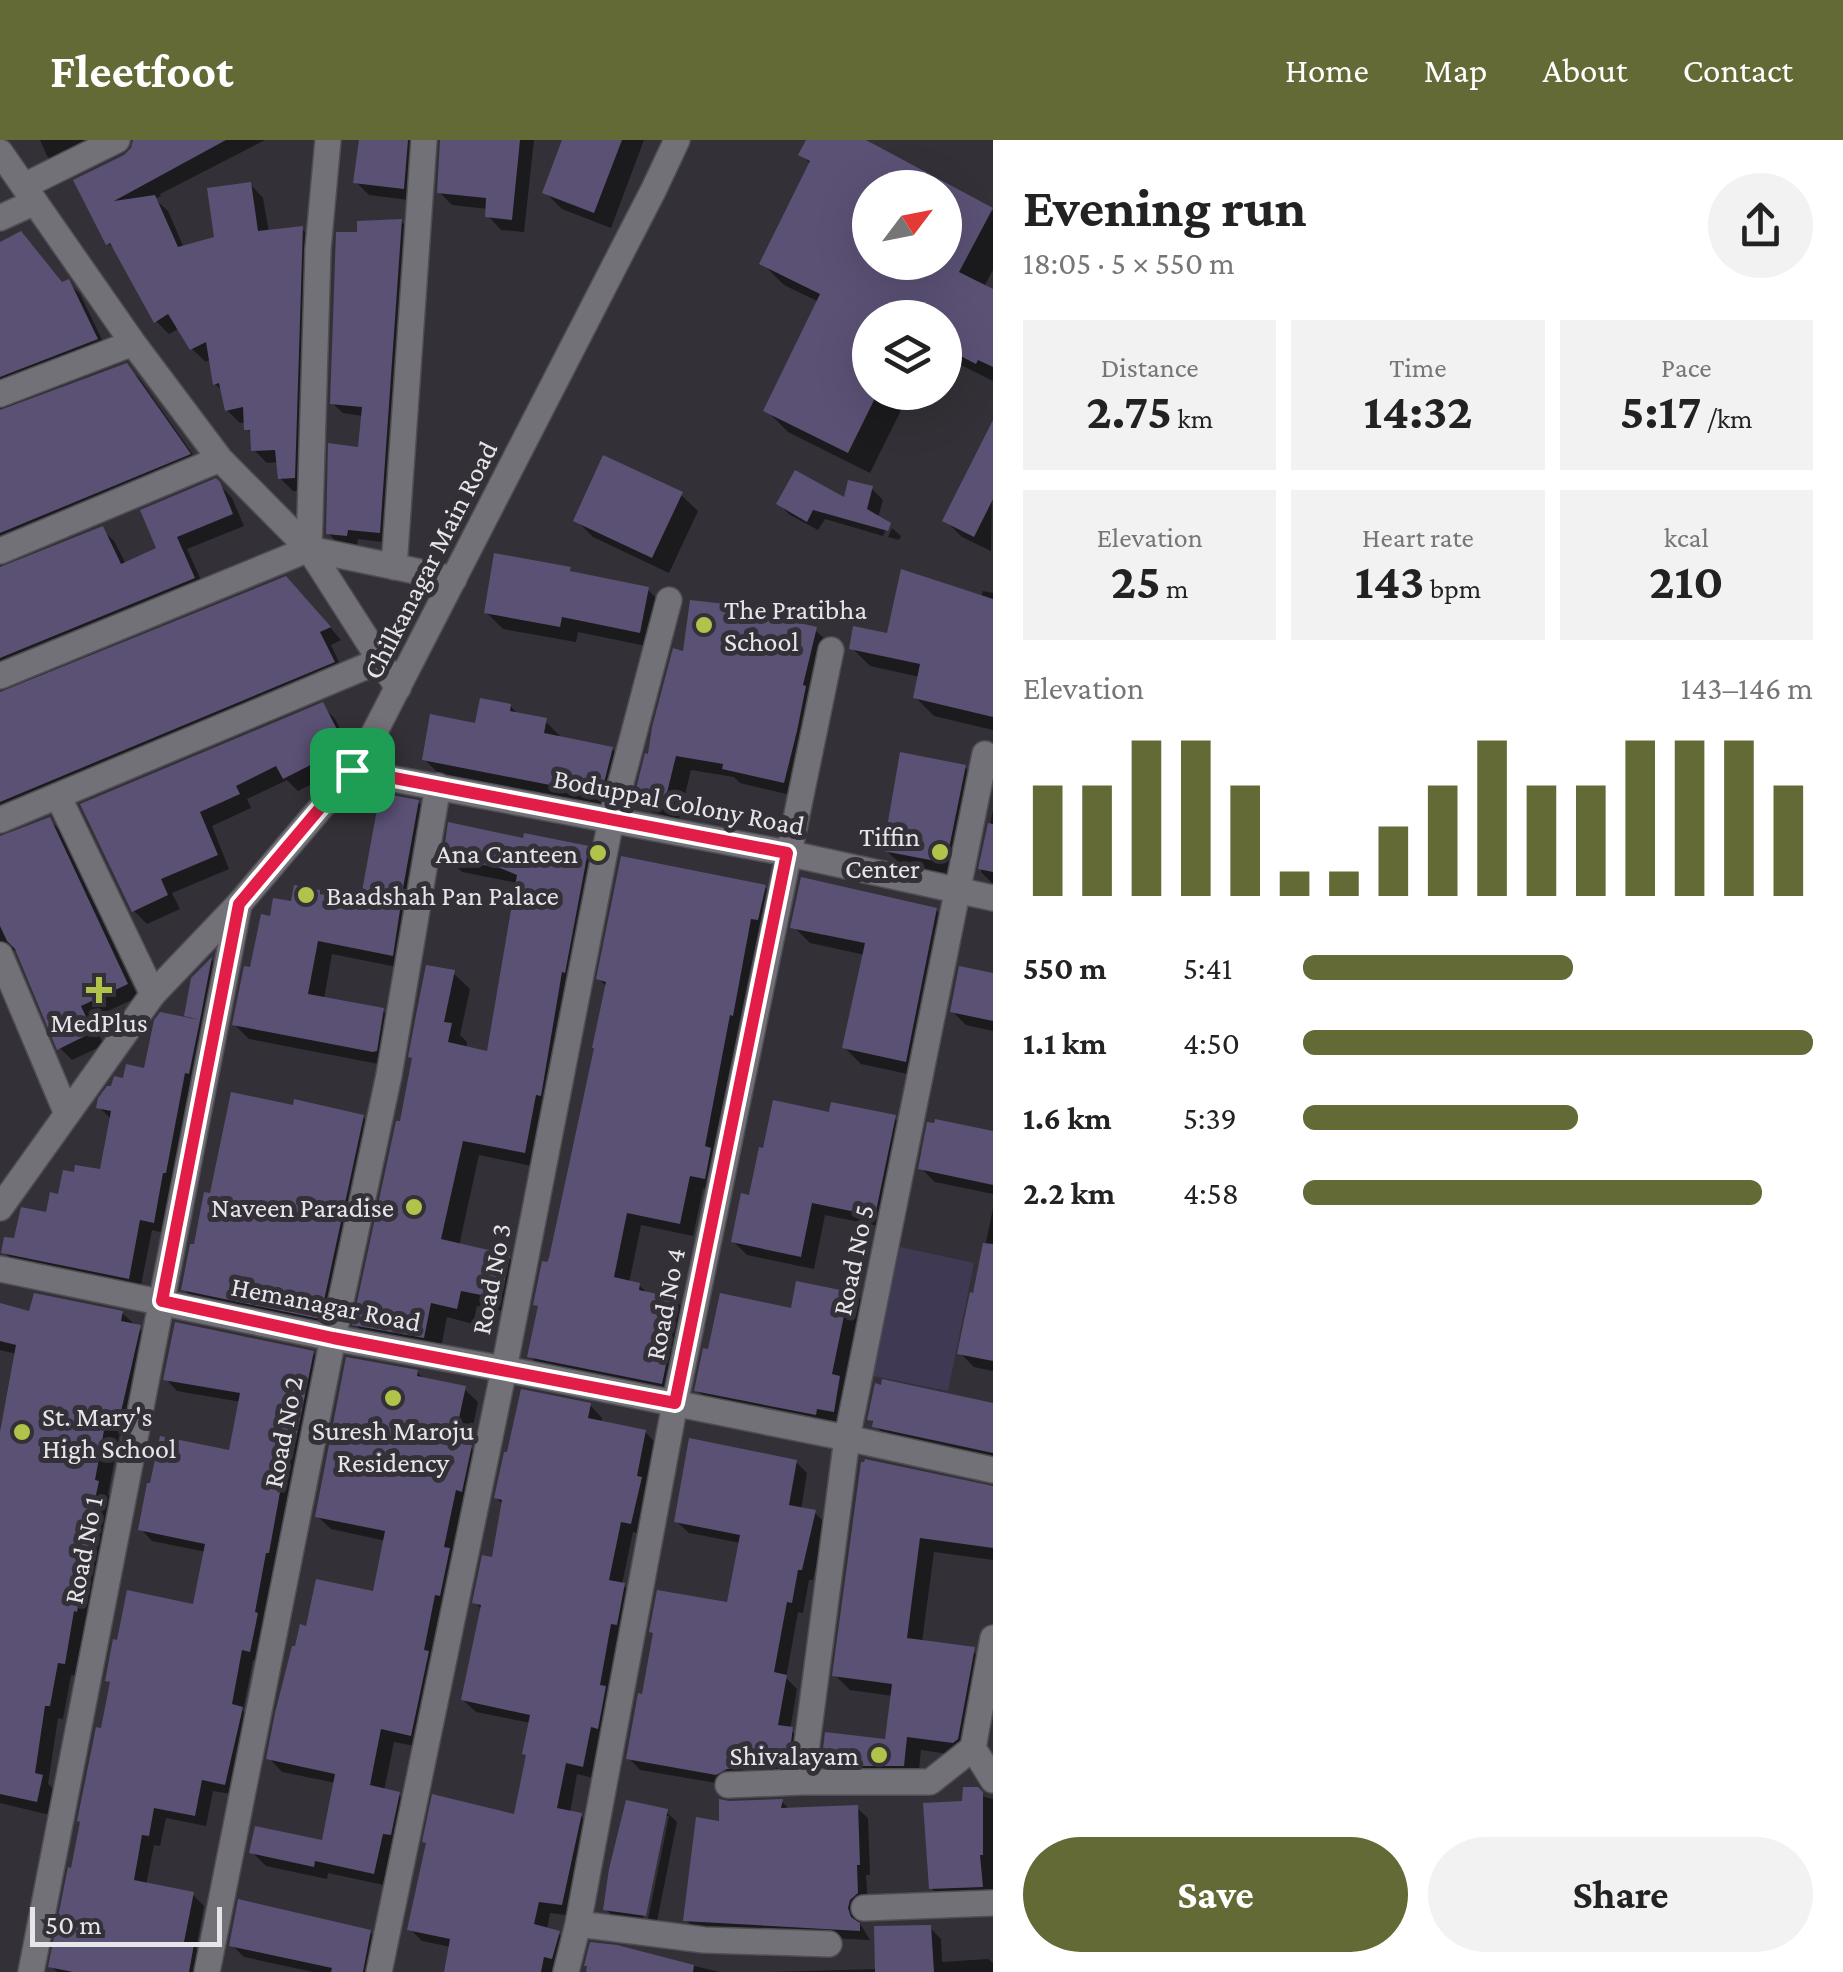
<!DOCTYPE html>
<html lang="en">
<head>
<meta charset="utf-8">
<style>
  :root { --surface:#fff; --page:#f2f2f2; --text:#222; --muted:#767676; --accent:#636a35 }
  body { margin:0; font-family:"Crimson Pro",serif; background:var(--page); color:var(--text); height:100vh; display:flex; flex-direction:column; font-size:38px; white-space:nowrap }
  * { box-sizing:border-box; margin:0 }
  p { font-size:32px; color:var(--muted) }
  .icon { flex:none; width:55px; height:55px; fill:none; stroke:currentColor; stroke-width:2; stroke-linecap:round; stroke-linejoin:round }
  .map { position:relative; flex:1; overflow:hidden }
  .panel { display:flex; flex-direction:column; background:var(--surface); width:850px }
  .panel>* { flex:none }
  .needle { width:65px; rotate:58deg }
  .buttons { position:absolute; left:852px; top:30px; display:grid; gap:20px }
  .buttons a { display:grid; place-items:center; width:110px; height:110px; border-radius:50%; background:var(--surface); box-shadow:0 10px 40px #0002; font-size:50px }
  .scale { position:absolute; left:30px; bottom:25px; width:192px; box-sizing:border-box; padding-left:10px; border:5px solid #e6e5e9; border-top:0; font-size:28px; line-height:35px; white-space:nowrap; color:#e6e5e9; -webkit-text-stroke:8px #333137; paint-order:stroke }
  .pin { position:absolute; display:grid; place-items:center; width:85px; height:85px; color:#fff; margin:-42px; border-radius:20px; box-shadow:0 5px 15px #0006 }
  .round { display:grid; place-items:center; flex:none; width:105px; height:105px; border-radius:52px; background:var(--page) }
  .overview { display:flex; align-items:center; justify-content:space-between; height:170px; padding:0 30px }
  h1 { font-size:55px; font-weight:700; line-height:75px }
  .metrics { display:grid; grid-template-columns:repeat(3,1fr); gap:15px; height:170px; padding:10px 30px }
  .metrics div { display:grid; align-content:center; border-radius:0px; background:var(--page); text-align:center }
  .metrics b { font-size:50px; font-weight:700 }
  .metrics small { font-size:28px; font-weight:400 }
  .metrics p { font-size:28px }
  .chart { height:280px; padding:20px 30px }
  .chart p { display:flex; justify-content:space-between }
  .chart svg { width:100%; height:180px; margin-top:10px; stroke:var(--accent); stroke-width:6 }
  .button { display:flex; gap:20px; margin-top:auto; padding:20px 30px }
  .button a { flex:1; height:115px; border-radius:60px; background:var(--accent); color:#fff; font-size:40px; font-weight:700; line-height:115px; text-align:center }
  .button a+a { background:var(--page); color:var(--text) }
  ul { padding:0 30px; list-style:none; font-size:32px }
  li { display:grid; grid-template-columns:160px 120px 1fr; align-items:center; height:75px }
  li i { height:25px; border-radius:12px; background:var(--accent) }
  header { display:flex; align-items:center; gap:60px; box-sizing:border-box; height:140px; padding:0 50px; background:var(--accent); color:#fff }
  header strong { font-size:48px }
  nav { display:flex; gap:55px; margin-inline-start:auto; font-size:35px }
  main { display:flex; flex:1; min-height:0 }
  .map>svg:first-child { display:block }
  .green { fill:#403954 }
  .shadow { fill:#0007; fill-rule:evenodd }
  .building { fill:#5b5175; fill-rule:evenodd }
  .lines { fill:none; stroke-linecap:round; stroke-linejoin:round }
  .minor-casing { stroke:#4f4e53; stroke-width:28 }
  .tertiary-casing { stroke:#4f4e53; stroke-width:28 }
  .secondary-casing { stroke:#4f4e53; stroke-width:28 }
  .minor { stroke:#737178; stroke-width:25 }
  .tertiary { stroke:#737178; stroke-width:25 }
  .secondary { stroke:#737178; stroke-width:25 }
  .route-casing { stroke:#fff; stroke-width:20 }
  .route { stroke:#e11d48; stroke-width:12 }
  .poi-dot { fill:#b2c34c; stroke:#333137; stroke-width:4 }
  .labels { text-anchor:middle; dominant-baseline:central; stroke-width:10; stroke-linejoin:round; paint-order:stroke }
  .street-label { font-size:28px; fill:#e6e5e9; stroke:#333137 }
  .poi-label { font-size:28px; fill:#e6e5e9; stroke:#333137; text-anchor:end }
</style>
</head>
<body>
<header>
<strong>Fleetfoot</strong>
<nav><a>Home</a><a>Map</a><a>About</a><a>Contact</a></nav>
</header>
<main>
<div class="map">
<svg width="993" height="1832" viewBox="0 0 993 1832">
  <rect width="100%" height="100%" fill="#333137"/>
  <path class="green" d="M900,1107l74,16 -26,128 -75,-15z"/>
  <path class="shadow" d="M40,0h79l-59,29 -13,-13z
    M135,0h130l-105,54 1,2 -6,3 13,12 16,37 33,-9 33,-55 13,14 6,34 33,-3 13,13 -8,248 -14,1 -13,-13 -1,-16 -12,1 -13,-13 -1,-15 -6,-6 -1,-7 -6,1 -13,-13 -4,-19 -8,-7 -4,-25 -5,3 -14,-13 -12,-21 -11,6 -13,-13 -37,-67 -10,-10 -32,-63 50,-25z
    M360,0h68l-11,61 -48,-6 -13,-13z
    M443,0h91l-10,92 -23,-2 -13,-14v-7l-36,-4 -13,-13z
    M565,0h79l-33,88 -49,-19 -17,-17z
    M809,0h52l132,71v59l-9,17 9,5v89l-48,-24v-39h-75v74h40l-40,81 -82,-41 -22,-22 53,-108 -35,-17 -22,-22 49,-99 -10,-9zM870,48h75v74h-75z
    M401,81l11,11 -22,311 -32,-4 -1,6 -18,-1 -11,-11 32,-84 3,-33 -20,-3 -11,-10z
    M0,105l63,39 5,-2 12,12 28,58 -108,46z
    M126,226l13,12 62,88 -201,86v-140z
    M991,289l2,1 -2,121 -29,-14 -17,-17z
    M216,341l16,17 12,28 -57,23 19,42 -206,86v-108l102,-40 12,12 12,23 33,-14z
    M872,349l11,11 -5,18 10,7 -5,11 -58,-17 -7,11 -28,-15 -11,-11 66,-3z
    M681,355l17,16 -29,62 -76,-36 -17,-17z
    M892,388l9,8 -2,4 -11,-3z
    M569,429l6,6 73,15 16,16 -8,42 -78,-16 -2,10 -73,-13 -17,-17z
    M299,451l42,49 -10,5 14,30 -345,147v-128z
    M983,451l10,2v137l-59,-14 -19,-19 5,-20 -50,-11 -18,-18 37,-12 92,-38z
    M743,469l4,4 68,17 16,15 -32,152 -59,-14 -6,-6 -43,-7 -12,49 -27,-7 -15,-15 48,-143z
    M322,565l13,14 22,42 -59,30 -11,-11 -40,19 4,9 -39,18 17,43 -57,24 8,16 -33,15 -13,-13 -51,-106z
    M510,566l10,10 25,5 19,19 48,9 22,22 -12,45 -176,-35 -22,-22z
    M965,627l14,15 -19,94 -60,-12 -14,-14z
    M418,662l15,15 -26,152 -75,-15 -8,45 59,12 14,14 -8,41 -140,-27 -14,-14 17,-55 20,-51 21,-15 26,-12 5,5 38,8z
    M993,670v74l-12,-12z
    M49,680l13,12 76,165 -47,22 13,26 -32,15 -12,-12 -41,-97 -4,-1 -15,6v-118z
    M525,700l63,9 16,16 -63,303 -62,-13 -20,91 49,11 17,16 -8,41 -40,-8 -4,18 -26,-7 -7,36 -69,-13 -16,-16 47,-201 51,-150 17,16 -10,46 7,7 -1,7 23,5 29,-171 -56,-11 -17,-16z
    M765,747l14,14 -60,291 -16,-4 -10,48 -52,-11 -12,58 10,2 10,10 26,5 14,14 -13,83 -132,-27 -14,-14 10,-48 -4,-4 13,-39 58,-278 -8,-8z
    M936,770l17,17 -31,150 -61,-13 -16,-16 20,-93 -55,-12 -17,-17z
    M212,820l9,10 -56,263 -13,-3 -12,60 -124,-26 -12,-12 44,-37 12,-18 42,-25 10,-52 -13,-13 26,-26 21,-11 46,-49 -6,-6 7,-36z
    M961,829l32,7v55l-27,-6 -14,-14z
    M831,975l63,3 14,13 -20,97 -63,-13 -11,54 -67,-14 -14,-14z
    M363,977l13,13 -43,201 -136,-28 -13,-14z
    M937,982l56,12v60l-58,-12 -14,-14z
    M993,1068v163l-19,-4 -14,-14 15,-57z
    M858,1156l13,13 -4,21 -11,-2 -11,56 7,7 -6,33 -16,-4 -1,7 -119,-24 -13,-13 96,-79z
    M0,1165l31,9 91,-1 31,28 -19,88 -13,-3 -13,68 3,3 -33,179 -7,-1 -8,44 -5,-1 -10,66 8,7 -6,24 -50,-12v-357l17,-92 -17,-4z
    M313,1213l11,12 -63,297 -8,-2 -10,51 11,10 -17,74 -24,-4 -7,35 -40,-8 -6,28 -6,-1 -8,40 47,10 11,11 -8,43 9,9 -3,14h-145l-6,-6 61,-282 -5,-4 88,-74 11,-54 -54,-11 -11,-12 90,-76 10,-51 -64,-11 -11,-12z
    M417,1232l8,8 39,9 14,13 -9,44 15,15 -59,287 -31,-6 -10,49 14,3 14,14 -24,78 -60,-13 -1,6 -61,-13 -14,-14 72,-9 12,-60 -54,-11 -13,-14 39,-129 67,-35 11,-53 -55,-12 -14,-13z
    M884,1242l109,24v63l-97,-21 -26,-29z
    M590,1265l12,13 -1,5 44,9 12,12 -14,91 -10,-3 -11,52 14,14 -42,180 -17,-4 -7,39 11,3 12,12 -20,88 -23,-3 -3,17 11,3 13,12 -16,27h-109l5,-25 -29,-6 -12,-12 106,-112 12,-60 3,-34 -55,-11 -13,-12 19,-90 -7,-8 19,-42 10,-55 -8,-7z
    M796,1322l11,11 -6,37 13,2 12,12 -13,56h-4l-6,33 -5,-1 -12,66 11,11 -7,41 13,11 -5,36 -70,8 -88,-15 -11,-12 15,-61 85,-92 12,-62 -52,-10 -12,-11z
    M863,1324l130,24v72l-59,-8 -12,90 49,7 15,15 -18,93 -47,-7 -3,29h-80l-15,-14 65,-23 5,-46 -43,-6 -15,-15z
    M978,1650l7,7 8,2v101l-48,2 -14,-14 33,-84z
    M782,1662l8,8 67,-2 11,10 2,57h-4l2,29 -8,7 -2,9 12,20 -173,-9 -11,-11 36,-96z
    M666,1672l11,10 -21,104 -9,-2 22,-108h-5l-22,108 -26,-4 -10,-11z
    M930,1788l11,11 1,23 46,-3 5,4v9h-223l107,-3z
    M370,1792l12,13 -6,27h-63l-69,-15 -12,-12z
    M617,1808l103,24h-132z"/>
  <path class="building" d="M133,0h93l-112,61 41,-6 23,52 36,-10 -7,-49 44,-6 7,49 45,-5 -8,252 -17,1 -3,-29 -24,1 -1,-21h-6l-1,-23 -18,4 -6,-28 -6,2 -7,-43 -16,8 -22,-36 -14,9 -44,-80 -4,2 -33,-65 51,-25 7,-7z
    M359,0h49l-4,49 -51,-6z
    M440,0h80l-8,80 -27,-3 1,-19 -49,-5z
    M562,0h60l-28,73 -52,-20z
    M806,0h60l127,68 -34,64 34,17v78l-15,-7 -2,4 -31,-16v-30h-75v74h8l-30,61 -85,-42 57,-117 -61,-30 51,-103 -12,-6zM870,48h75v74h-75z
    M402,79l-22,314 -32,-3 -1,6 -21,-2 2,-91 30,4 4,-40 -32,-3 6,-172h21v-11z
    M21,91l41,51 7,-3 29,60 -98,38v-135z
    M127,223l64,91 -191,79v-123z
    M993,280v79l-19,38 -32,-16z
    M603,315l80,37 -31,66 -79,-37z
    M795,330l49,27 4,-17 25,6 -6,23 24,14 -3,8 -75,-21 -6,12 -31,-18z
    M216,338l4,4 13,32 -56,23 18,41 -195,80v-91l103,-41 18,38 35,-16 -16,-38z
    M494,413l77,14 -1,4 79,16 -9,46 -78,-16 -2,10 -76,-14z
    M901,429l92,30v118l-80,-19 7,-34 -71,-15 4,-23 34,7z
    M286,436l45,51 -11,5 15,30 -335,140v-110z
    M690,460l54,6v4l73,17 -14,58 3,1 -9,45 -13,52 -62,-14 1,-5 -47,-8 -12,49 -30,-8 11,-44 3,1 4,-27 21,-79 10,3z
    M480,558l31,6 -1,7 37,7 -3,15 69,14 -12,48 -179,-35 8,-46 45,9z
    M323,562l23,45 -63,32 -7,-13 -40,20 4,8 -40,18 18,43 -57,24 7,16 -36,17 -52,-108z
    M900,612l66,13 -20,98 -63,-12z
    M380,653l39,7 -20,110h1l-7,46 -75,-15 -10,53 76,14 -7,43 -4,1 -141,-27 12,-59 6,1 11,-53 9,2 3,-18 18,3 3,-16 26,5v4l40,8z
    M50,677l78,167 -47,22 12,26 -36,18 -42,-101 -8,-8 -7,-15v-90z
    M448,682l75,16 1,-5 65,13 -24,127 -3,-1 -21,124 -5,-1 -11,58 -62,-12 -22,98 69,16 -9,44 -40,-8 -4,18 -26,-6 -7,35 -72,-13 44,-204h4l12,-63 -4,-1 8,-42 10,-50 29,5 -11,52 8,1 -4,19 39,9 30,-176 -17,-7 -57,-11z
    M988,683l5,1v48l-15,-3z
    M621,716l145,29 -8,35 -7,-1 -18,97 -3,-1 -25,131 6,2 -6,31 -15,-3 -10,48 -53,-11 -13,64 26,6 -1,7 37,8 -9,42 4,1 -9,43 -135,-27 11,-51 -5,-1 9,-44 5,1 2,-4 45,-210h-2l14,-66 -10,-3z
    M801,737l136,31 -31,154 -64,-14 23,-105 -75,-15z
    M212,817l-12,63 -16,-4 7,-38z
    M959,826l34,7v48l-43,-9z
    M160,872l40,8 -11,54 -4,-1 -19,100h-3l-9,50 -14,-3 -11,59 -128,-26 3,-16 10,1 7,-31 25,5 4,-20 8,2 5,-24 11,2 1,-7 25,4 11,-58 -15,-3 2,-10 9,-12h4l3,-10 9,2 3,-14 18,4 10,-48z
    M231,952l62,13 1,-6 70,16 -44,204 -139,-29 9,-46h4l10,-52 6,1z
    M773,960l56,12 2,-10 65,13 -21,101 -63,-13 -11,54 -70,-15 10,-49 8,2 10,-48 4,1z
    M935,979l58,12v54l-75,-16 9,-47 7,1z
    M983,1103l10,1v117l-36,-7 13,-62 3,1z
    M796,1141l64,13 -5,24 -11,-2 -12,58 8,2 -6,36 -17,-3 -1,6 -122,-24 9,-43 5,1 12,-56 71,15z
    M34,1153l89,18 -2,10 20,4 -21,91 -13,-2 -12,66 4,1 -9,42 3,1 -16,88 -3,-1 -9,53 -7,-1 -8,43h-5l-10,67 8,2 -6,27 -37,-8v-362l16,-87 -16,-4v-38l29,8z
    M175,1182l139,29 -20,98 -6,-1 -19,105h-3l-11,59 3,1 -8,39 -8,-2 -10,54 11,3 -18,78 -23,-5 -7,36 -41,-8 -5,28 -7,-1 -8,45 60,12 -10,50 10,2 -5,28h-116l-25,-5 20,-100 3,1 9,-46 -3,-1 19,-94 5,1 9,-46 -5,-1 8,-42 4,1 10,-50 66,14 12,-60 -67,-14 9,-47h3l10,-47 69,14 11,-57 -77,-13z
    M346,1217l72,13 -1,6 49,10 -12,55 18,4 -10,47 -6,-2 -12,57 6,1 -10,48 -5,-1 -11,55 5,1 -18,85 -30,-7 -11,56 30,7 -9,43 -8,-1 -9,40 -59,-13 -1,6 -65,-14 6,-27 67,14 13,-66 -69,-15 9,-46 17,-67h3l5,-22 6,2 10,-47 57,12 12,-60 -70,-14z
    M882,1239l111,24v50l-121,-26 1,-6 -6,-1 8,-37 6,2z
    M521,1249l70,14 -3,15 58,12 -9,46 5,1 -11,47 -10,-2 -12,58 16,3 -8,42 -6,-1 -11,61 6,1 -8,43 -7,-2 -8,40 -17,-4 -9,45 25,5 -20,92 -23,-3 -5,22 26,7 -8,28 -8,-2 -3,15h-97l6,-33 -43,-9 19,-87 -4,-1 10,-48 82,20 12,-59 -4,-1 8,-39 -69,-15 20,-95 -9,-2 10,-48 10,2 10,-57 -8,-2 10,-46h3z
    M689,1298l108,22 -8,45 27,5 -14,60h-4l-6,33 -5,-1 -13,70 13,3 -9,50 15,2 -5,39 -61,3 -11,6 -90,-16 12,-66 4,1 11,-61 -4,-1 8,-42 70,12 13,-67 -66,-13z
    M865,1319l128,27v62l-73,-10 -13,100 68,9 -17,92 -5,4 -46,-6 -3,29h-83l4,-34 60,7 7,-55 -60,-8 29,-214h3z
    M963,1647h15l5,5v63h-3l3,32 -54,2 -6,-86 39,-2z
    M719,1659l10,2 54,-2 -2,9 77,-3 2,60h-3l1,28 -8,7 -2,8 3,9 9,6v8l-177,-10 13,-104 23,4z
    M626,1660l42,9 -22,107 -43,-6 6,-41z
    M238,1759l133,31 -8,42h-32l1,-4 -103,-22z
    M931,1785l3,47h-59l-1,-46z
    M590,1802l27,3 77,20 -1,7h-107l1,-6h-3z"/>
  <g class="lines">
    <defs>
      <path id="minor" d="M0,12l133,191 87,116 89,90 89,139
        M24,46l93,-46
        M0,78l35,-16
        M0,254l133,-51
        M309,409l9,-300 10,-109
        M0,411l220,-92
        M394,427l30,-427
        M0,536l309,-127 145,30
        M58,656l95,198
        M0,680l379,-159
        M0,815l67,159
        M0,1129l333,69 171,31 343,69 146,32
        M993,1498l-20,110 20,32
        M802,1642l45,-344 138,-684
        M728,1645l74,-3h128l43,-34
        M864,1768l129,-5
        M578,1784l126,16 125,4
        M31,1832l208,-1068
        M207,1832l126,-634 56,-263 49,-289
        M379,1832l125,-603 107,-549 58,-220
        M566,1832l12,-48 97,-521 156,-753"/>
      <path id="tertiary" d="M352,631l435,82 206,45"/>
      <path id="secondary" d="M0,1068l153,-214 86,-90 113,-133 16,-26 286,-556 23,-49"/>
    </defs>
    <use href="#minor" class="minor-casing"/>
    <use href="#tertiary" class="tertiary-casing"/>
    <use href="#secondary" class="secondary-casing"/>
    <use href="#minor" class="minor"/>
    <use href="#tertiary" class="tertiary"/>
    <use href="#secondary" class="secondary"/>
  </g>
  <g class="lines">
    <defs>
      <path id="route" d="M352,630l435,83 -112,550 -342,-65 -171,-37 77,-397z"/>
    </defs>
    <use href="#route" class="route-casing"/>
    <use href="#route" class="route"/>
  </g>
  <g class="poi-dot">
    <circle cx="704" cy="485" r="10"/>
    <circle cx="940" cy="712" r="10"/>
    <circle cx="598" cy="713" r="10"/>
    <circle cx="306" cy="755" r="10"/>
    <path d="M94 835h10v10h10v10h-10v10h-10v-10h-10v-10h10z"/>
    <circle cx="414" cy="1067" r="10"/>
    <circle cx="393" cy="1258" r="10"/>
    <circle cx="22" cy="1292" r="10"/>
    <circle cx="879" cy="1615" r="10"/>
  </g>
  <g class="labels">
    <g class="street-label">
      <text transform="translate(430 420) rotate(-63)">Chilkanagar Main Road</text>
      <text transform="translate(679 662) rotate(11)">Boduppal Colony Road</text>
      <text transform="translate(853 1120) rotate(-78)">Road No 5</text>
      <text transform="translate(491 1139) rotate(-79)">Road No 3</text>
      <text transform="translate(326 1164) rotate(11)">Hemanagar Road</text>
      <text transform="translate(665 1164) rotate(-79)">Road No 4</text>
      <text transform="translate(283 1292) rotate(-79)">Road No 2</text>
      <text transform="translate(83 1410) rotate(-79)">Road No 1</text>
    </g>
    <g class="poi-label">
      <text x="724" y="469" text-anchor="start">The Pratibha<tspan x="724" dy="32">School</tspan></text>
      <text x="920" y="696">Tiffin<tspan x="920" dy="32">Center</tspan></text>
      <text x="578" y="713">Ana Canteen</text>
      <text x="326" y="755" text-anchor="start">Baadshah Pan Palace</text>
      <text x="99" y="882" text-anchor="middle">MedPlus</text>
      <text x="394" y="1067">Naveen Paradise</text>
      <text x="42" y="1276" text-anchor="start">St. Mary's<tspan x="42" dy="32">High School</tspan></text>
      <text x="393" y="1290" text-anchor="middle">Suresh Maroju<tspan x="393" dy="32">Residency</tspan></text>
      <text x="859" y="1615">Shivalayam</text>
    </g>
  </g>
</svg>
<div class="buttons">
<a><svg class="needle" viewBox="-14 -14 28 28"><path d="M0-13l5 13h-10z" fill="#e53935"/><path d="M0 13l5-13h-10z" fill="#767676"/></svg></a>
<a><svg class="icon" aria-label="layers" viewBox="0 0 24 24"><path d="M12 4l9 5-9 5-9-5zM3 14l9 5 9-5"/></svg></a>
</div>
<div class="scale">50 m</div>
<div class="pin" style="left:352px;top:630px;background:#1e9e55"><svg class="icon" aria-label="arrive" viewBox="0 0 24 24"><path d="M6 21V4h12l-3 4 3 4H6"/></svg></div>
</div>
<section class="panel">
<div class="overview"><div><h1>Evening run</h1><p>18:05 · 5 × 550 m</p></div><a class="round"><svg class="icon" aria-label="share" viewBox="0 0 24 24"><path d="M12 15V3M7 8l5-5 5 5M5 13v7h14v-7"/></svg></a></div>
<div class="metrics">
<div><p>Distance</p><b>2.75<small> km</small></b></div>
<div><p>Time</p><b>14:32</b></div>
<div><p>Pace</p><b>5:17<small> /km</small></b></div>
</div>
<div class="metrics">
<div><p>Elevation</p><b>25<small> m</small></b></div>
<div><p>Heart rate</p><b>143<small> bpm</small></b></div>
<div><p>kcal</p><b>210</b></div>
</div>
<div class="chart"><p><span>Elevation</span>143–146 m</p>
<svg viewBox="0 0 160 44" preserveAspectRatio="none"><path d="M5 44V17M15 44V17M25 44V6M35 44V6M45 44V17M55 44V38M65 44V38M75 44V27M85 44V17M95 44V6M105 44V17M115 44V17M125 44V6M135 44V6M145 44V6M155 44V17"/></svg>
</div>
<ul>
<li><b>550 m</b>5:41<i style="width:53%"></i></li>
<li><b>1.1 km</b>4:50<i style="width:100%"></i></li>
<li><b>1.6 km</b>5:39<i style="width:54%"></i></li>
<li><b>2.2 km</b>4:58<i style="width:90%"></i></li>
</ul>
<div class="button"><a>Save</a><a>Share</a></div>
</section>
</main>
</body>
</html>
